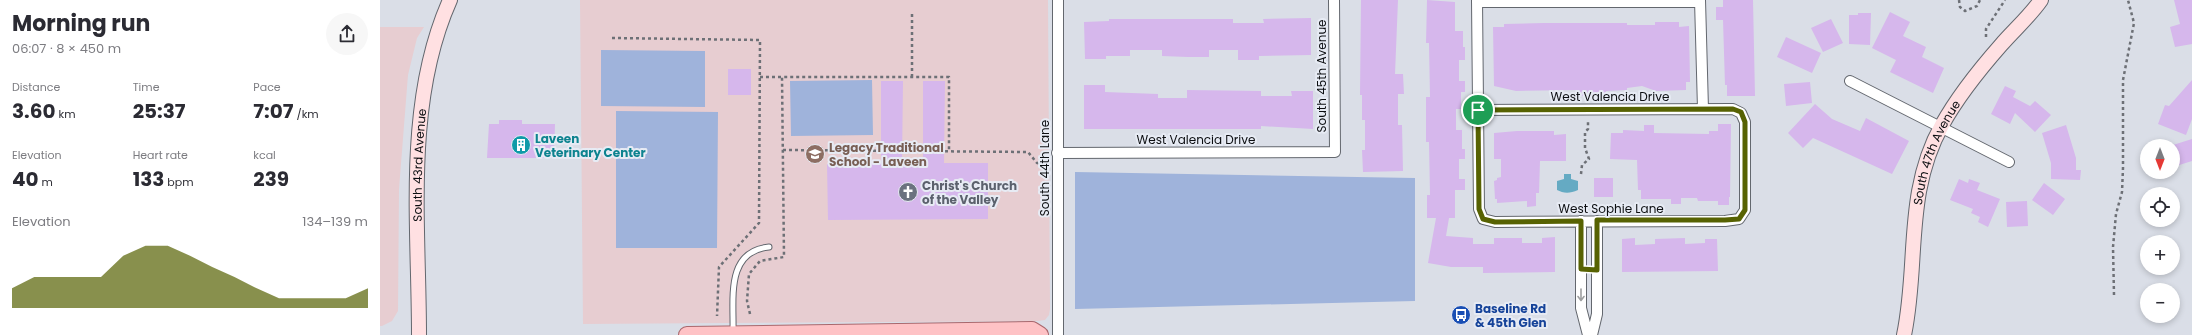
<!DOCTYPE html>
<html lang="en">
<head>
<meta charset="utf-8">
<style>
  :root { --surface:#fff; --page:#f7f7f7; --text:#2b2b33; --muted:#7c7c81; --accent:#576202 }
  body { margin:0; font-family:Poppins,sans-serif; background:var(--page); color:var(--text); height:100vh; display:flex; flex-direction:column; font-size:15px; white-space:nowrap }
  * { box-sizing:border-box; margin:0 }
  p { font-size:13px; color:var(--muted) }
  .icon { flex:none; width:22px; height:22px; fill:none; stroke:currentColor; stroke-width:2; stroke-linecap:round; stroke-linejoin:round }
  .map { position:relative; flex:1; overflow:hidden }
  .panel { display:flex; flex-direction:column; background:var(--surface); width:380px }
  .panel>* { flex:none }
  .needle { width:26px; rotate:180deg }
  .buttons { position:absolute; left:1760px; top:139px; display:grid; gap:8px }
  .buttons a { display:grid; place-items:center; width:40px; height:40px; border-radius:50%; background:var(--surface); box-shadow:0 2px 6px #0003; font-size:20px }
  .pin { position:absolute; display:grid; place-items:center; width:34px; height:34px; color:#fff; margin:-17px; border:2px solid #fff; border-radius:50%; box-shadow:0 1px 4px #0007 }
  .round { display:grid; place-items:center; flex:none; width:42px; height:42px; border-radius:21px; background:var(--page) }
  .headline { display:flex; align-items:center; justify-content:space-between; height:68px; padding:0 12px }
  h1 { font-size:22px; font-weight:700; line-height:30px }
  .figures { display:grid; grid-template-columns:repeat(3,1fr); gap:6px; height:68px; padding:4px 12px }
  .figures div { display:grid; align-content:center }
  .figures b { font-size:20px; font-weight:700 }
  .figures small { font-size:11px; font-weight:400 }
  .figures p { font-size:11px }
  .chart { height:112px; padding:8px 12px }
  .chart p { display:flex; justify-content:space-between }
  .chart svg { width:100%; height:72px; margin-top:4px; fill:var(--accent); opacity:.7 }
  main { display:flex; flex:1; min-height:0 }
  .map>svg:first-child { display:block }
  .education { fill:#e7cdd1 }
  .green { fill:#9fb3db }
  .water { fill:#65aac3 }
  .building { fill:#d6b7ec }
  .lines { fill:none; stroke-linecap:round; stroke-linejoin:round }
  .lane-casing { stroke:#63676e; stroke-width:7 }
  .street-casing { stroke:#63676e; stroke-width:12 }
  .secondary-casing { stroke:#63676e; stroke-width:16 }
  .primary-casing { stroke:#a9686d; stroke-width:18 }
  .path { stroke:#6d7076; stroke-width:2.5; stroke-dasharray:3 3; stroke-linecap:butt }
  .lane { stroke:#fff; stroke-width:5 }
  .street { stroke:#fff; stroke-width:10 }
  .secondary { stroke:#ffe0e2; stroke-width:14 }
  .primary { stroke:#fec2c5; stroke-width:16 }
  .oneway { stroke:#9e9fa0 }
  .route-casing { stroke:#fff; stroke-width:8 }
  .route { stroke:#576202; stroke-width:5 }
  .labels { text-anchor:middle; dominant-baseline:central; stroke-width:4; stroke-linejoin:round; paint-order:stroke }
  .street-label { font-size:12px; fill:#0c0e11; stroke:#e7ebf4 }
  .culture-label { font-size:12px; font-weight:bold; fill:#0d838f; stroke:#e7ebf4; text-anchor:start }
  .education-label { font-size:12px; font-weight:bold; fill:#785e54; stroke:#e7ebf4; text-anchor:start }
  .worship-label { font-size:12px; font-weight:bold; fill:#5b616d; stroke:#e7ebf4; text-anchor:start }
  .transit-label { font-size:12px; font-weight:bold; fill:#164399; stroke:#e7ebf4; text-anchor:start }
</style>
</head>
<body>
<main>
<section class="panel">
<div class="headline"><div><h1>Morning run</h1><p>06:07 · 8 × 450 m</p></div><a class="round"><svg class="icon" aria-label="share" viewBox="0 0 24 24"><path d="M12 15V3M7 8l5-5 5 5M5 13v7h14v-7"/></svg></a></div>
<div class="figures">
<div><p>Distance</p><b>3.60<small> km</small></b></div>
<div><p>Time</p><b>25:37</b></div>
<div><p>Pace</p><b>7:07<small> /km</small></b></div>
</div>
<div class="figures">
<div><p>Elevation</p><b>40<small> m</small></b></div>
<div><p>Heart rate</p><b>133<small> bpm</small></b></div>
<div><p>kcal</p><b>239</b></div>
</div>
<div class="chart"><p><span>Elevation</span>134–139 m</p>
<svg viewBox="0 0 160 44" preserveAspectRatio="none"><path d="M0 44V32L10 25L20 25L30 25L40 25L50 12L60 6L70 6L80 12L90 19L100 25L110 32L120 38L130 38L140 38L150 38L160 32V44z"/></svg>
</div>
</section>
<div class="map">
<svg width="1812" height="335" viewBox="0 0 1812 335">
  <rect width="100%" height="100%" fill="#dadee7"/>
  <path class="education" d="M200,0h468l2,309 -1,6 -4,5 -7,1 -455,3z
    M0,27h44l-7,11 -9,37 -9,114 -1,122 -6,10 -10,5h-2z"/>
  <path class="green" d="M221,50l104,1v56l-104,-1z
    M492,80l1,55 -82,1 -1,-55z
    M236,111l102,1 -1,136h-101z
    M695,172l340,6v123l-340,8z"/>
  <path class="water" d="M1184,174h7v5l7,2v9c-9,4 -15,3 -21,0v-9l7,-2z"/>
  <path class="building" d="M981,0h37l-3,74h8l1,20h-6v31h4l1,46 -40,1 -1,-22h3v-30h-3v-25h-2z
    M1047,0l28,2v29h8v16h2v13h-6v21h6v11h-4v17h-5v21h6v19h3v10h-6v20h6v11h-10v28h-6l-3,18 27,2v6h21v-6h28v5h20v-5l13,-1v35l-72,1v-6h-32l-23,-4 8,-45h-9v-23h3l-1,-53h-3v-45h4l-1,-54h-3z
    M1343,0h30l2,96h-28v-11h-2l-2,-65h-7v-13h7z
    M1794,0h18v44l-17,3 -5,-20 10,-3z
    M1510,12l20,10 -7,14 23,11 -4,10 22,11 -11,25 -43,-21 6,-12 -24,-12z
    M1478,13h13l-1,32 -21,-1v-29h9z
    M931,18v37l-52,1v4h-21v-10h-29v7h-21l-26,-1v-6h-32v6h-24v3h-21l-1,-37 25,-1v-2h124v4h31l-1,-4z
    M1451,19l12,24 -20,9 -12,-24z
    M1275,22h24v5l10,-1 1,56h-4v8l-30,1 -14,-5 -15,2v2l-21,1 -1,4 -22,1 -6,-1v-5l-61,1 -22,-5 -1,-59h11v-3l40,-1h83v2h28z
    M1406,37l35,16 -9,20 -35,-16z
    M348,69h23v26h-23z
    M1812,80v39l-6,16 -28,-11 7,-19 4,1z
    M501,81h22l-1,82h21v-82h22l-1,82h44v56l-160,1 -1,-56 54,-1z
    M1430,82l2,21 -26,3 -2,-22z
    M704,85h21v7l53,2v4h29v-8l74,1v5h31l-1,-5h22v38l-52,-3v3h-177z
    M1625,86l11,5 -3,6 17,9 5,-5 16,14 -16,17 -20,-19 -5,11 -19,-10z
    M1435,104l17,15 28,12 6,-13 43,23 -17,33 -79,-36 -10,10 -15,-15z
    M119,120h23v4h33l-1,34h-67l2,-34h10z
    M1338,124h13l-1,73h-1v8h-11v-4h-20l-1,-3h-16v6h-10v-5h-30v-9h-3l-1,-30 -27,-1 1,-26h12v-3l21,1v-6h10v8l55,1v-3h9z
    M1686,125l10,33v12h5l-1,10 -29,-1v-16l-9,-30z
    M1137,131h37v4l12,-1v27h-26l-1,32h-3v13l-9,1v-6l-30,2v-4h-2l-1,-18 3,-1v-2l4,-1v-18h-7v-26z
    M1812,139v22l-19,6v-22z
    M1214,178h19v19h-19z
    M1579,179l9,4 1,-4 11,4 -3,7 23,9 -12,28 -10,-5 2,-5 -9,-4 2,-4 -23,-9z
    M1664,183l21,16 -12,16 -21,-15z
    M1647,201l1,25 -21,1 -1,-25z
    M1255,238v7l20,-1v-5l30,-1v6l20,-1v-4h12l1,32 -96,1v-33z"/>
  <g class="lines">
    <defs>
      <path id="lane" d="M353,332c1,-32 -8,-81 36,-85"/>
      <path id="street" d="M1097,0l2,209 4,10 12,3 230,-1 14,-2 6,-9v-88l-4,-9 -8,-4 -255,1
        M1320,0l3,109
        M1097,2h223
        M1470,81l159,81
        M677,153l278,-1 -1,-152
        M1201,221v87l7,27
        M678,335v-335
        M1212,335l5,-21v-93"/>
      <g id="secondary">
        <path id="s1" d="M39,335c0,-110 -15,-232 31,-335"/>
        <path id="s2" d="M1524,335c15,-71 0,-142 38,-210 16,-29 37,-55 59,-80 13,-15 29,-29 40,-45"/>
      </g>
      <path id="primary" d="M307,335l345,-5 8,5"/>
    </defs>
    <use href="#lane" class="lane-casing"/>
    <use href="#street" class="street-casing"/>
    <use href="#secondary" class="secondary-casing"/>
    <use href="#primary" class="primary-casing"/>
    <path class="path" d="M1579,0l1,7 5,4 12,-5 3,-6
      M1606,37v-8l19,-29
      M232,38l148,2 -1,183 -40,44 -2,49
      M380,77h22
      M532,77v-63
      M403,150l245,2 9,11 9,1
      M1201,174l1,-9 7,-6 -4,-11v-16l3,-3v-9
      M1734,295l-1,-48 3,-33 6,-22 1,-24v-88l11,-57 -6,-23
      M370,314l-3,-13 2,-27 11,-13 24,-4 -2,-180h167v74"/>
    <use href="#lane" class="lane"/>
    <use href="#street" class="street"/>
    <use href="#secondary" class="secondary"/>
    <use href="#primary" class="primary"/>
  </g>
  <defs><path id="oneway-shaft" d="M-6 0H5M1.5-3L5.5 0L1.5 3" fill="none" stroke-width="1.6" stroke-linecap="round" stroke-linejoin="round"/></defs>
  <use class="oneway" href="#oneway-shaft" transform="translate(1201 295) rotate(90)"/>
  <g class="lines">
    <defs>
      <path id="route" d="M1353,109l8,3 4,10v88l-6,9 -14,1h-128v50l-16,-1v-48l-86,1 -12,-3 -4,-10 -1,-99z"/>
    </defs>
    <use href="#route" class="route-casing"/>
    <use href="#route" class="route"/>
  </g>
  <defs>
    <symbol id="building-disc" viewBox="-11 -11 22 22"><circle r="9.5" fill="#0f9aa8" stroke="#e7ebf4"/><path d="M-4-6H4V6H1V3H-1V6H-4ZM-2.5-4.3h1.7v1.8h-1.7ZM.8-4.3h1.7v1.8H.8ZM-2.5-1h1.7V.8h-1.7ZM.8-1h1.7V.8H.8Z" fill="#fff"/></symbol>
    <symbol id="school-disc" viewBox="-11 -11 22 22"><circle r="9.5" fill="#8d6e63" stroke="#e7ebf4"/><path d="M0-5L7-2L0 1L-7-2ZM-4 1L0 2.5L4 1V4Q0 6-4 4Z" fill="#fff"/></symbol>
    <symbol id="church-disc" viewBox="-11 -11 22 22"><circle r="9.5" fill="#6b7280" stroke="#e7ebf4"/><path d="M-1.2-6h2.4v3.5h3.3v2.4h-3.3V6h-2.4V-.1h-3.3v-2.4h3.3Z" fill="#fff"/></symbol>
    <symbol id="bus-disc" viewBox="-11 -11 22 22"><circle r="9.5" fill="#1a4fb4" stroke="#e7ebf4"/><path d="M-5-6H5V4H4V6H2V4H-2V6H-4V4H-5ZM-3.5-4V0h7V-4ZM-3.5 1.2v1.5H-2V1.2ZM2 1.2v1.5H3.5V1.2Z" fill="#fff"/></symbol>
  </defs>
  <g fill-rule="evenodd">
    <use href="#building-disc" x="130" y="134" width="22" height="22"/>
    <use href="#school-disc" x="424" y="143" width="22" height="22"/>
    <use href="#church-disc" x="517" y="181" width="22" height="22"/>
    <use href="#bus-disc" x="1070" y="304" width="22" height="22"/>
  </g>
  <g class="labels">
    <g class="street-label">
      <text transform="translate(941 76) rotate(-90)">South 45th Avenue</text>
      <text x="1230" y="96">West Valencia Drive</text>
      <text x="816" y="139">West Valencia Drive</text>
      <text stroke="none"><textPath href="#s2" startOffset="187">South 47th Avenue</textPath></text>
      <text stroke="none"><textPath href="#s1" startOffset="170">South 43rd Avenue</textPath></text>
      <text transform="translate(664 168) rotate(-90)">South 44th Lane</text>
      <text x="1231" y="208">West Sophie Lane</text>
    </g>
    <g class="culture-label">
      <text x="155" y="138">Laveen<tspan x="155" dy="14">Veterinary Center</tspan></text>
    </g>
    <g class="education-label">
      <text x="449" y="147">Legacy Traditional<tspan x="449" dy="14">School - Laveen</tspan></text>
    </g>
    <g class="worship-label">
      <text x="542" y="185">Christ's Church<tspan x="542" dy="14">of the Valley</tspan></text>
    </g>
    <g class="transit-label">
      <text x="1095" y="308">Baseline Rd<tspan x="1095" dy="14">&amp; 45th Glen</tspan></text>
    </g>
  </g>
</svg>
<div class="buttons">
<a><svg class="needle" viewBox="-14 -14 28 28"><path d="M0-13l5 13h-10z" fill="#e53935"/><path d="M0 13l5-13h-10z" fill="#7c7c81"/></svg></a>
<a><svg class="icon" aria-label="locate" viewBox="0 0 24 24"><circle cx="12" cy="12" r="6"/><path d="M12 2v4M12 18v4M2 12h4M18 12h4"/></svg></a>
<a>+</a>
<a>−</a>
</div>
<div class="pin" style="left:1098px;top:110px;background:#1e9e55"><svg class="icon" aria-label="arrive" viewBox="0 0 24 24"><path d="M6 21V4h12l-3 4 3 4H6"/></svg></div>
</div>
</main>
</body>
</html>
